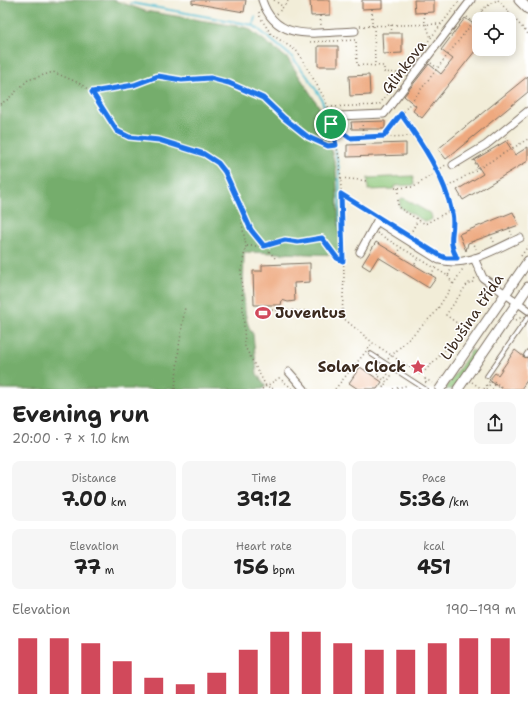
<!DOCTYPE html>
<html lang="en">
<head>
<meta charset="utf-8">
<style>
  :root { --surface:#fff; --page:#f6f6f6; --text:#222; --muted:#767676; --accent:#d1495b }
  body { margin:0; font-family:"Shantell Sans",sans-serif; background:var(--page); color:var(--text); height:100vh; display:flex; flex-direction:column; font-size:15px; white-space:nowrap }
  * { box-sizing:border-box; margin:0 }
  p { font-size:13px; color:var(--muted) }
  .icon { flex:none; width:22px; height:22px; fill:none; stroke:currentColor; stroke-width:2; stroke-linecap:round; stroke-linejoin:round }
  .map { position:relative; height:389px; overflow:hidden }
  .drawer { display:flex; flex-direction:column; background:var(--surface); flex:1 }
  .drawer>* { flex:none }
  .buttons { position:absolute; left:472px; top:12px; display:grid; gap:8px }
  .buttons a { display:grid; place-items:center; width:44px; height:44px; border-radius:8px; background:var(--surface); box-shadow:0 2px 10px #0003; font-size:20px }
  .pin { position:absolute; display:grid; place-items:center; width:34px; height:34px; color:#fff; margin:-17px; border:2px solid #fff; border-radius:50%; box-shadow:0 1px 4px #0007 }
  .round { display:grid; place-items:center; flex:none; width:42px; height:42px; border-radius:8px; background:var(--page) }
  .head { display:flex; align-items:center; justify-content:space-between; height:68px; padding:0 12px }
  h1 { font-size:22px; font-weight:700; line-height:30px }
  .stats { display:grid; grid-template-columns:repeat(3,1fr); gap:6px; height:68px; padding:4px 12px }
  .stats div { display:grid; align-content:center; border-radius:8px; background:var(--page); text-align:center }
  .stats b { font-size:20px; font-weight:700 }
  .stats small { font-size:11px; font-weight:400 }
  .stats p { font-size:11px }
  .chart { height:112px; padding:8px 12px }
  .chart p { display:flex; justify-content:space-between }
  .chart svg { width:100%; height:72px; margin-top:4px; stroke:var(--accent); stroke-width:6 }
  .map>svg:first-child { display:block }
  .green { fill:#90c97d; stroke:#667a4e }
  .forest { fill:#74ad6c; stroke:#586c45 }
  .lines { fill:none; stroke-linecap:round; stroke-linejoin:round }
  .stream { stroke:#54bdd0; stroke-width:2 }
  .building { fill:#eea97f }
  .service-casing { stroke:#7b6e5f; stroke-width:5.5 }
  .minor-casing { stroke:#7b6e5f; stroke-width:9 }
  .tertiary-casing { stroke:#7b6e5f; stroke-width:11 }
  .path { stroke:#7b6e5f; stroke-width:1.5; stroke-dasharray:1 3; stroke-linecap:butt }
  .service { stroke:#fff; stroke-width:3.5 }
  .minor { stroke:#fff; stroke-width:7 }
  .tertiary { stroke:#fff; stroke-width:9 }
  .route-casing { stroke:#fff; stroke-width:8 }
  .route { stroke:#1a73e8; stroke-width:5 }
  .labels { text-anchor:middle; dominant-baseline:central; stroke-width:3; stroke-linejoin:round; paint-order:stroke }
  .street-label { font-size:15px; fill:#3b2a1e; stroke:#fff }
  .poi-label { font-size:15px; font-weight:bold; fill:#3b2a1e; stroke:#fff; text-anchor:start }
</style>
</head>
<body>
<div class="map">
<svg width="528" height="389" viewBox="0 0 528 389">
  <rect width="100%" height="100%" fill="#fff"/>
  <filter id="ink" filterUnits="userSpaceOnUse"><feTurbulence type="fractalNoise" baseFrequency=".025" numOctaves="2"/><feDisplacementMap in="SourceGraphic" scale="8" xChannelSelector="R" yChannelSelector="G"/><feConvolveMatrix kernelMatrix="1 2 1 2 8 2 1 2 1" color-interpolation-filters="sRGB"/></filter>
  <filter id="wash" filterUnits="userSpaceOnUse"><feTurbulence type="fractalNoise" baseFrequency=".012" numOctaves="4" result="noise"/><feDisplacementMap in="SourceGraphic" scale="16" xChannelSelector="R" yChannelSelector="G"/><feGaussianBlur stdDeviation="0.9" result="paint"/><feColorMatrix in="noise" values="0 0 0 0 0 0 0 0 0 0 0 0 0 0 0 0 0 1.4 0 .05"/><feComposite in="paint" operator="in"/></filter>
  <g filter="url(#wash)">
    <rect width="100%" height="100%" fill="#f2edd8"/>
    <path class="green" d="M413,176l1,9 -20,1v3l-26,1v-12z
      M402,198l3,1 26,15 1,5 -6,3 -26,-15v-7z
      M472,350l4,3 -23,36h-8z"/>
    <path class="forest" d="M0,0h114l31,11 103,17 40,31 32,49 16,60 4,87 -96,-3c0,21 -4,66 9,82l4,40 9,12 -4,3h-262z"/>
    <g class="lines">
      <path class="stream" d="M131,3l122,22
        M255,17l-2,8 38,31 16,20 13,20 5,12 14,60 2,86"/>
    </g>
    <g id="blocks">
      <path class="building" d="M192,0h54l-2,12 -52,-9z
        M310,0h20v15l-19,1z
        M362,0h20v8l-20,1z
        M414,0h20v12l-19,1z
        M465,18l14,10v18l-57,72 -9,-7 3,-5 -12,-10 25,-32 12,10 12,-15 -12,-9z
        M382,33h20v20l-19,1z
        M318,46h20v20h-20z
        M369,75l1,20 -20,1 -1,-20z
        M528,76v16l-82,67 -8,-10z
        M385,121v8h-33l-1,-7z
        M506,141l9,14 13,-8v14l-65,39 -6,-10 26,-16 -9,-14z
        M406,143v12l-59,2v-12z
        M513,212l6,13 -51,18 -2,8 -7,-17z
        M376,242l60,36 -7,10 -51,-31 -8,13 -8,-5z
        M310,263v19l-16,1 1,18 -7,1 -6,-2 -1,5h-27l-1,-34h9v-6z
        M515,350l9,7 4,1v21l-7,10h-19l-13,-9 6,-7 3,2z
        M360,367l22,15 -5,7h-19l-9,-6z"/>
    </g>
  </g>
  <g filter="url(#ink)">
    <use href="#blocks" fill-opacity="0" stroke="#7b6e5f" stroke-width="1"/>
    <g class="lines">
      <defs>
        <path id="service" d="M371,354l54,35
          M526,355l2,-3
          M487,376l41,-59"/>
        <path id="minor" d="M262,0c14,44 56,32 93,31
          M339,116l45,-2 87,-114
          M453,165l33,-20 42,-34
          M360,252l17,-31 62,39c28,8 56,-11 81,-22
          M474,258l9,20 45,32
          M289,372l15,17"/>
        <path id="tertiary" d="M519,0l9,9
          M440,389l88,-128
          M458,389l70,-102"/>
      </defs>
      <use href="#service" class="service-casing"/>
      <use href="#minor" class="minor-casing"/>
      <use href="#tertiary" class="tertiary-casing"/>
      <path class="path" d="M274,0l9,7
        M498,0l30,34
        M372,9v17
        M259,12l1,5 11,17 27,18 28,49 14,60 4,115 -2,41 31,26 48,32 41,-43 5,4
        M481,12l5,3 30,4
        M424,13l1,11
        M277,14l12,-14
        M320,16l1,9
        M467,17l6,5
        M426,24l5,14
        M391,25l1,8
        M360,26l82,-2
        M374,26l1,39
        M308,40v2l48,-2 1,25 27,1v6l13,1v9
        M431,63l6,5
        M92,92l43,-7 23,-9 25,4 28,-2 18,5 34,15 20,21 25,18 20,9 8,-1
        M0,104l7,-4 21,-20 25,-8 26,11 13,9 25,39 12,6 30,3 45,14 14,9 7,9 26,59 24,27
        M328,107l51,-2 81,-105
        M402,114c20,30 42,63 50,99 3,14 -5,28 3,42
        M362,121l1,16
        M331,124l19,14 66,-2
        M384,137l100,-129 13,-8
        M506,137l7,11
        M473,160l5,9
        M341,178l27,3
        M395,188l19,-1 33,-23
        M398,188v19l27,17 26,-14
        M444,189l84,-50
        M341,194l33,20
        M239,207l7,39 -5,25 4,76 21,39 8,3
        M509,227l3,8
        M377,233l71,43 3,-7
        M410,234l8,-14
        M490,234l4,8
        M473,241l3,8
        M247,246h17l21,-6 13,2 24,-4 15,20 6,3
        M397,254l4,-6
        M521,256l7,-10
        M415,264l3,-6
        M431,275l5,-9
        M448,276l5,8
        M268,310l43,1 31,6
        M516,320l6,-3
        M469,332l-23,-17 22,-32h4l3,-5
        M388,359l47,-46 29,-46
        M382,367l-5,8 10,7 -4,5 3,2
        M385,378l3,-4 3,2 -4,6
        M472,382l10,7
        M426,383l-1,-4 8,4
        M175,389l4,-42 6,-40
        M262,389l17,-11 14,11
        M335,389l38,-46
        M393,389l15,-4
        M484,389l7,-10 13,10
        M487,389l4,-7 10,7
        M492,389l3,-4"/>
      <use href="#service" class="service"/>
      <use href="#minor" class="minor"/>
      <use href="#tertiary" class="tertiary"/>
    </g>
  </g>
  <g class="lines" filter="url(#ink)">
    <defs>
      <path id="route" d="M158,76l24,4 28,-2 19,5 34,15 21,20 24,19 20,9 8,-1 -5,-21 19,14 34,-2 17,-22c21,29 44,63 51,99 4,18 -6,26 5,45h-11l-7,-3 -98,-61 2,67 -6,-3 -15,-20 -24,4 -13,-2 -21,6 -13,-16 -26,-58 -7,-9 -14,-9 -45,-14 -30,-3 -12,-6 -25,-39 42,-7z"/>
    </defs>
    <use href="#route" class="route-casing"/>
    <use href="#route" class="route"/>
  </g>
  <defs>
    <symbol id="stadium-bare" viewBox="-9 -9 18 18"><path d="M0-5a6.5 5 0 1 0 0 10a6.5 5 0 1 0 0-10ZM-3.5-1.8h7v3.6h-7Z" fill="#d1495b" stroke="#fff" stroke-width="2.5" paint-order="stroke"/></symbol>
    <symbol id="sight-bare" viewBox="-9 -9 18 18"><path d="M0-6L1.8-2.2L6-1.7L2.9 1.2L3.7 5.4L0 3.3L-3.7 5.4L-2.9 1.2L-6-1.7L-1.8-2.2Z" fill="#d1495b" stroke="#fff" stroke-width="2.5" paint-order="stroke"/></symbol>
  </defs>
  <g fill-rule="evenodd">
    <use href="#stadium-bare" x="252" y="302" width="22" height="22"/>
    <use href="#sight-bare" x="407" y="356" width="22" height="22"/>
  </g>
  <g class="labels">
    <g class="street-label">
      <text transform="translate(404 67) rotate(-53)">Glinkova</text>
      <text transform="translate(472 317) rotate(-56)">Libušina třída</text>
    </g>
    <g class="poi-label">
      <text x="275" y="313">Juventus</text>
      <text x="406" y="367" text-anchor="end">Solar Clock</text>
    </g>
  </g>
</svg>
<div class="buttons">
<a><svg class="icon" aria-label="locate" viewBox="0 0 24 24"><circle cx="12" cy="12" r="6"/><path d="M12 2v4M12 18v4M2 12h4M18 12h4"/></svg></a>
</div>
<div class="pin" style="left:331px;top:124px;background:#1e9e55"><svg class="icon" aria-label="arrive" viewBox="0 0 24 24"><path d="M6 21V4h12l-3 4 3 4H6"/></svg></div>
</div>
<section class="drawer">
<div class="head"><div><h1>Evening run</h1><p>20:00 · 7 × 1.0 km</p></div><a class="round"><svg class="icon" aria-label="share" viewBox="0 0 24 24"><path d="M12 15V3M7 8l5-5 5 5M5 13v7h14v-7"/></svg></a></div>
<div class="stats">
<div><p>Distance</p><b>7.00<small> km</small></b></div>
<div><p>Time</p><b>39:12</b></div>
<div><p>Pace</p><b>5:36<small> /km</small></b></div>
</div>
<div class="stats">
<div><p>Elevation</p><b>77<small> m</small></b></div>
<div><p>Heart rate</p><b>156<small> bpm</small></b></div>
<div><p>kcal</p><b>451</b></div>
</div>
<div class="chart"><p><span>Elevation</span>190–199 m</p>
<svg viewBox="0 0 160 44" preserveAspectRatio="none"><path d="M5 44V10M15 44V10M25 44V13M35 44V24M45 44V34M55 44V38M65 44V31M75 44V17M85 44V6M95 44V6M105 44V13M115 44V17M125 44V17M135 44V13M145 44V10M155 44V10"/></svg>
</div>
</section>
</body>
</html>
